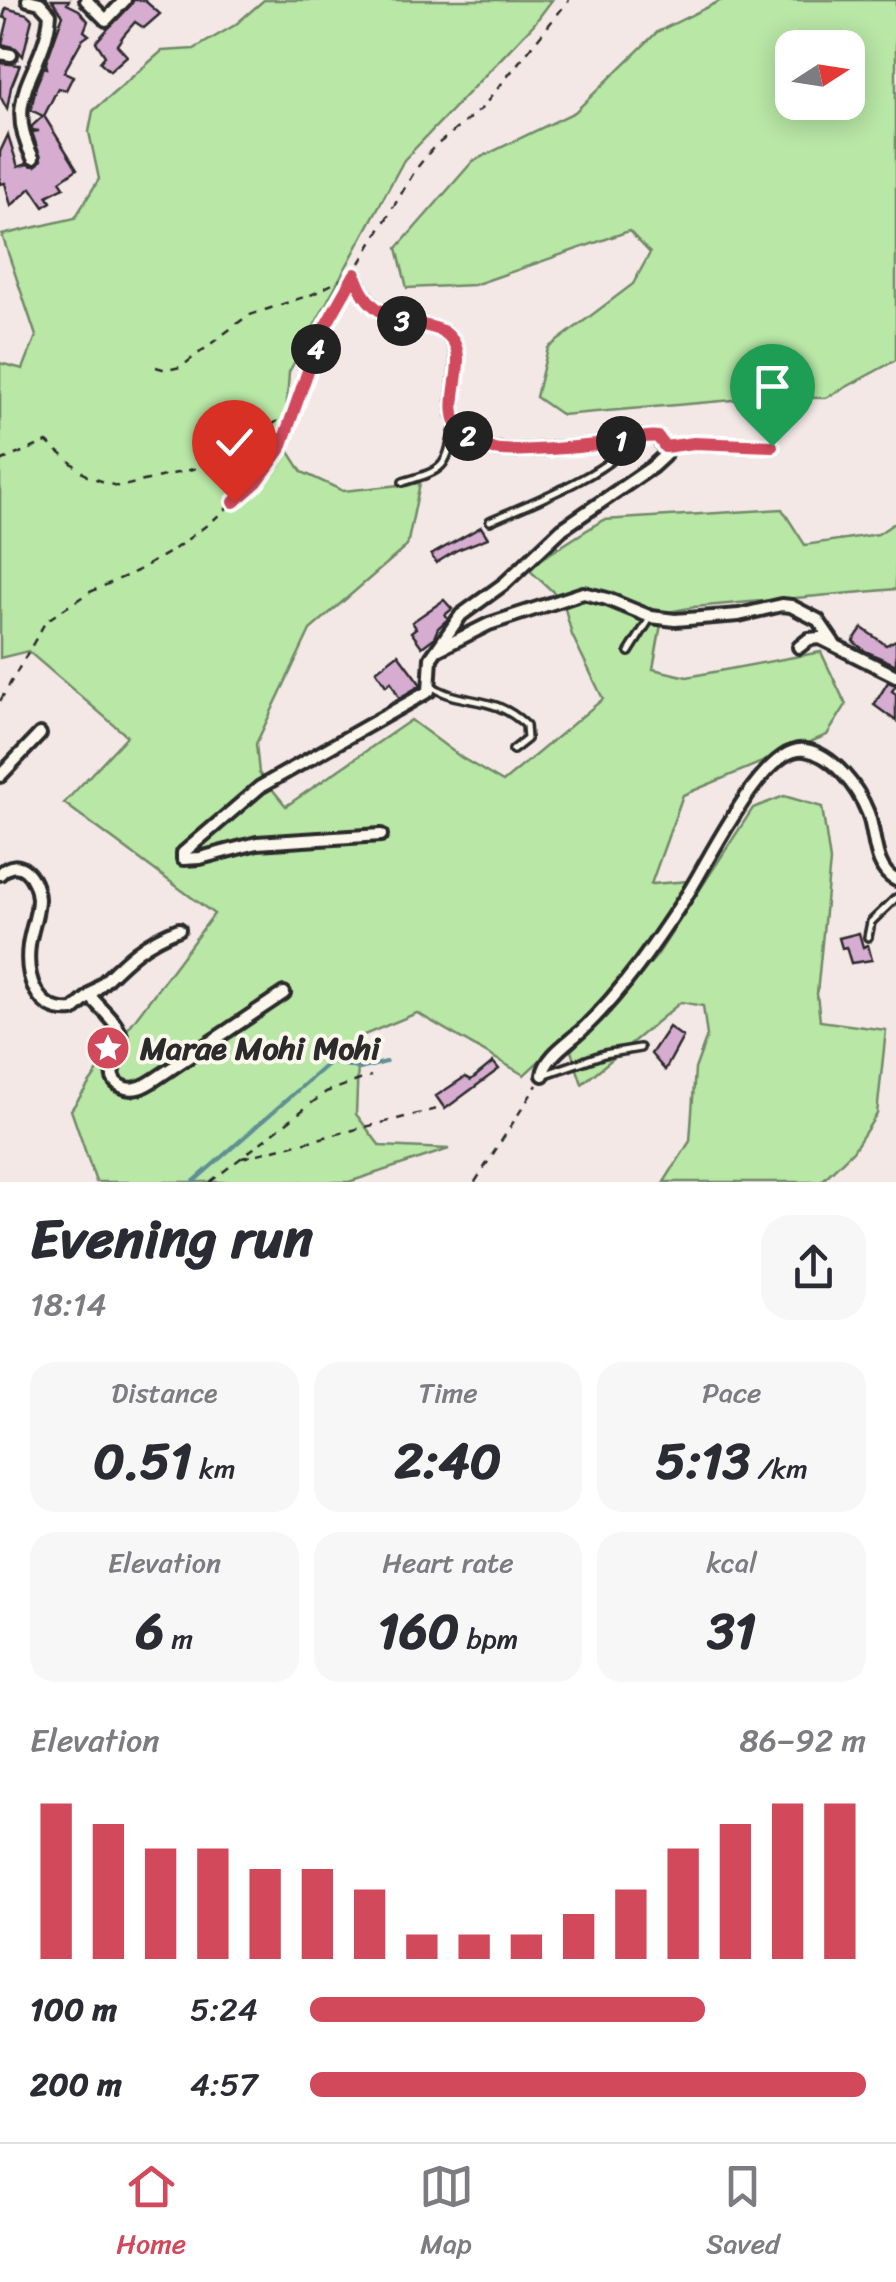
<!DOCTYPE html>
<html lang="en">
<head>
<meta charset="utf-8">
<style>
  :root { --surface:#fff; --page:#f7f7f7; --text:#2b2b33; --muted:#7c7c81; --line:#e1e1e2; --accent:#d1495b }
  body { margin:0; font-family:Sriracha,sans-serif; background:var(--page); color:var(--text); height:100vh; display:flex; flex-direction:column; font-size:38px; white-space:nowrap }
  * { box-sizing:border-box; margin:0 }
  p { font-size:32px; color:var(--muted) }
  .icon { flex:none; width:55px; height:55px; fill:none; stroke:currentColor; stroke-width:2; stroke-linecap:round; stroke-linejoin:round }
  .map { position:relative; height:1182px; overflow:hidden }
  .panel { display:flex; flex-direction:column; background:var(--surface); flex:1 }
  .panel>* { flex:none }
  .needle { width:65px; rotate:78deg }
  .controls { position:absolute; left:775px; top:30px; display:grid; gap:20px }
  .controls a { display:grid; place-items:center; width:90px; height:90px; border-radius:20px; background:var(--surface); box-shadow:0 5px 25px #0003; font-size:50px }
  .pin { position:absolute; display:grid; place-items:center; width:85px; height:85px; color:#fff; margin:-102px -42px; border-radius:50% 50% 50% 0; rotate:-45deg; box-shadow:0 0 10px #0007 }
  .pin .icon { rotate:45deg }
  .km { position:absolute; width:50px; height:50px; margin:-25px; border-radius:50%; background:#222; color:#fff; font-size:28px; line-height:50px; text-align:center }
  .round { display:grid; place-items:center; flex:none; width:105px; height:105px; border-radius:30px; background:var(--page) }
  .summary { display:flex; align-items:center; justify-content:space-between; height:170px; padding:0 30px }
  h1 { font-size:55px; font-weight:700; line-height:75px }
  .metrics { display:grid; grid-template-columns:repeat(3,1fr); gap:15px; height:170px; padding:10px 30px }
  .metrics div { display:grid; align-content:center; border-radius:25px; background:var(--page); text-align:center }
  .metrics b { font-size:50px; font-weight:700 }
  .metrics small { font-size:28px; font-weight:400 }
  .metrics p { font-size:28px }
  .chart { height:280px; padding:20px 30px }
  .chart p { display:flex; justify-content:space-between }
  .chart svg { width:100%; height:180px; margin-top:10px; stroke:var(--accent); stroke-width:6 }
  ul { padding:0 30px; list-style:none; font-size:32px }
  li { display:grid; grid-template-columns:160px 120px 1fr; align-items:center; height:75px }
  li i { height:25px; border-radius:12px; background:var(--accent) }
  .tabs { display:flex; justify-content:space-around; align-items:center; height:140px; border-top:2px solid var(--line); background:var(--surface); font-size:28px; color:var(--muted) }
  .tabs a { display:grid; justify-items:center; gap:5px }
  .tabs .selected { color:var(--accent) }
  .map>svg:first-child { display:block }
  .green { fill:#b8e7a6; stroke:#728968; stroke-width:2.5; fill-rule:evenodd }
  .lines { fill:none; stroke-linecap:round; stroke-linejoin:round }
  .stream { stroke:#5f9093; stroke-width:4 }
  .building { fill:#d6acd1; stroke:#2b2b2b; stroke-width:2.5 }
  .lane-casing { stroke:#2b2b2b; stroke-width:12 }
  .street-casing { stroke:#2b2b2b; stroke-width:18 }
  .path { stroke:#2b2b2b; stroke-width:2.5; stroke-dasharray:8 8; stroke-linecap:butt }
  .lane { stroke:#fbf7ec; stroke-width:5 }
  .street { stroke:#fbf7ec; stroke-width:10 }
  .route-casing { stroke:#fff; stroke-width:20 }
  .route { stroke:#d1495b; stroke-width:12 }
  .labels { text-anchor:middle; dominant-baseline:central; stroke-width:8; stroke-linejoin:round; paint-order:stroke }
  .poi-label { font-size:32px; font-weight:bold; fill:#2b2b2b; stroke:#fbf7ec; text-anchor:start }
</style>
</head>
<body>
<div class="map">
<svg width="896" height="1182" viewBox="0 0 896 1182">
  <rect width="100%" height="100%" fill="#f4e8e7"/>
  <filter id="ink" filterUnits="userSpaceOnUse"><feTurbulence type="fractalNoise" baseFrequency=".01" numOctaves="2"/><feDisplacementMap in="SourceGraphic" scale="20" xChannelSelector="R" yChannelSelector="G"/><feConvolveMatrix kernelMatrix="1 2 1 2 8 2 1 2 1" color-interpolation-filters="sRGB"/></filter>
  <g filter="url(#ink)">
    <path class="green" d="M264,0h288l-18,24 -130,136 -115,212 -5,72 18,28 41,19 77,-8 -13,63 -97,84 -54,114 3,29 27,33 125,-86 51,38 41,24 100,-83 -31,-64 -9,-34 -36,-33 76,-48 179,-11 23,36 73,-11 18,-12v67l-202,18 -31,6 -10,56 34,8 134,-25 25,53 -19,30 -144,60 -32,89 38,-3 -82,117 -83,77 -107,-62 -58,24 -3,77 24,32 69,3 -100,33h-253l-25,-72 44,-64 99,-132 -150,-111 63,-67 -99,-85 -28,7v-295l23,6 13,-33 -34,-101 73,-17 24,-39 -10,-47 4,-21 69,-60 32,-2 41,-24z
      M722,0h174v360l-70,38 -58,-1 -206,18 -26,-18 12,-49 85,-64 17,-31 -21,-22 -155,54 -67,3 -10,-40 76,-87 102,-49 82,-80zM792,48h56v54h-56z
      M784,796l38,11 8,54 -13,133 3,27 66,9 -9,84 -24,37 -32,31h-157l26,-41 5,-72 12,-33 -4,-30 -22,-4 -99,82 -11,-33 85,-94 97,-149z"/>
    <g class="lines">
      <path class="stream" d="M193,1182l138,-121 29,8 26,-7"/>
    </g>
    <path class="building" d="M52,0h17l-2,4 12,6 9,11 -4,10 5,4 -7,5 -18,32 9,4 -7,14 -8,-2 -14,28 33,53 -17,12 4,6 -17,9 4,6 -7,5 -13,-19 -20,18 -6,-23 -5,1v-32l8,-17 10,32 9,-3 8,2 6,-6 -9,-28 7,-1 -7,-1v-4l11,-10 -12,-6 5,-24 8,-19 3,1 -1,-5 17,-48z
      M134,0h10l16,14 -16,14 -9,-6 -12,14 -6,9 10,11 -17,15 -10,-9 5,-6 -9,-14z
      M6,8l21,6 5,5 -9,37 -7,-8 -14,-4 6,-25 -5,-2z
      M0,63l20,2 -9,22 -4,22 -7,-13z
      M481,527l7,11 -31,12 -21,13 -5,-8z
      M444,600l8,9 -7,6 3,4 -10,9 -4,10 -12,9 -11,-15 5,-4 -4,-6z
      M862,628l24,17 10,-5v25l-31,-14 -12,-10z
      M398,654l23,31 -22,13 -8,-16 -5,4 -10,-15z
      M888,682l8,3 -4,6 4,3v27l-22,-16z
      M859,933l4,14 5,-2 4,15 -21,3 -5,-16 -4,1 -3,-10z
      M669,1027l14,10 -18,33 -14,-16z
      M493,1062l6,7 -54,40 -9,-13 29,-19 6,3z"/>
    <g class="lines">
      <defs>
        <path id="lane" d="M403,482c43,-13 42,-13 52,-57
          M490,521c29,-13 131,-52 138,-81
          M629,652l22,-35
          M430,685c31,22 61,7 96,40l1,14 -14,11
          M868,937l3,-15 25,-24
          M546,1074l58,-20 36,-6"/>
        <path id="street" d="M28,0l12,3 10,11c-4,58 -50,79 -17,144
          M86,0l20,20 19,-20
          M0,53l11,2
          M355,274c11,36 33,44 68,51 7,2 15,3 21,7 33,22 -8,74 19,101 7,6 18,13 26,15 24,7 111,-3 138,-8 12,-2 18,-5 30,-3l9,13 -2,6 -12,11 -90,62 -57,54 -44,32 -30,43 -2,33 -169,96 -77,66v6l17,-1 57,-15 124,-8
          M799,647l10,-8 11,-1 76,38
          M437,650l52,-26 94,-31 24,6 44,18 24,3 64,-5 43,-10 9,1 27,14 15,22
          M0,776l40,-42
          M0,874c19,-20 37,3 38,25 0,15 -7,31 -9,46 -4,31 7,69 44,65 40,-32 55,-62 106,-81
          M90,996c10,12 26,24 31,40 5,17 -23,40 2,51 11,5 22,-1 31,-7l130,-87
          M543,1075c2,-18 26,-33 39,-45 41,-39 72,-85 103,-132 22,-32 78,-155 120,-148 28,4 53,38 63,63 8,21 5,56 28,67"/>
      </defs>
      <use href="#lane" class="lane-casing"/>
      <use href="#street" class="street-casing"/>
      <path class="path" d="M360,263l56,-94 17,-21 49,-40 87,-108
        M156,367l10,3 15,-3 66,-51 66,-22 33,-17
        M674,446l19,-3 79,3
        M0,461l47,-19 40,34 32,11 99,-24 75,-53
        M0,701l46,-80 42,-28 49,-22 36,-21 38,-28 46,-40 23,-32 41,-116 28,-52
        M242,1158l195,-49
        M210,1182l116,-90 45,-16
        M475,1182l62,-97"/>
      <use href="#lane" class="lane"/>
      <use href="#street" class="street"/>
    </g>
  </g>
  <g class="lines" filter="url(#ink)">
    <defs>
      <path id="route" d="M234,502l23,-20 23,-32 41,-116 34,-60c10,36 33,44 68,51 7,2 15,3 21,7 34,22 -8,74 19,101 7,6 18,13 26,15 24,7 111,-3 139,-7 11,-2 17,-6 30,-4l7,10 29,-4 78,3"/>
    </defs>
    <use href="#route" class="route-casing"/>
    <use href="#route" class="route"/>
  </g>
  <defs>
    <symbol id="sight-disc" viewBox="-11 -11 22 22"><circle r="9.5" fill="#d1495b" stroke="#fbf7ec"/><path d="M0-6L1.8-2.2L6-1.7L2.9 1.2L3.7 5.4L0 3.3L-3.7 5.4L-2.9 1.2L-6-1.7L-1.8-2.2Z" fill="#fff"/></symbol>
  </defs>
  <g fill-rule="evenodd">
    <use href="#sight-disc" x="83" y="1023" width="50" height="50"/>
  </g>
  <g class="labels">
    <g class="poi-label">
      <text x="140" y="1048">Marae Mohi Mohi</text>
    </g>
  </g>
</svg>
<div class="controls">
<a><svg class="needle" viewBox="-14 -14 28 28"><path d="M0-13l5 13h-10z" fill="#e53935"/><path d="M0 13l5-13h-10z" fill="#7c7c81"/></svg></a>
</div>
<div class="pin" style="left:772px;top:446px;background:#1e9e55"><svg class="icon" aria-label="arrive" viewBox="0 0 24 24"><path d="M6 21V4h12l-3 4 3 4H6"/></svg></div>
<div class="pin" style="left:234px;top:502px;background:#d93025"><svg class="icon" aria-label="check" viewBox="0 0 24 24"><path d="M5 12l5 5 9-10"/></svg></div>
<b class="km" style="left:621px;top:441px">1</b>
<b class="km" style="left:468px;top:436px">2</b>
<b class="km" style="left:402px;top:321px">3</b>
<b class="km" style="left:316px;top:349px">4</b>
</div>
<section class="panel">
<div class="summary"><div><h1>Evening run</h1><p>18:14</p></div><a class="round"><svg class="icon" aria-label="share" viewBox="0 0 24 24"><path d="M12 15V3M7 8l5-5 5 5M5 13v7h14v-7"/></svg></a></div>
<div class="metrics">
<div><p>Distance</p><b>0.51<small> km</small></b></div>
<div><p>Time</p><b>2:40</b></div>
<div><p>Pace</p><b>5:13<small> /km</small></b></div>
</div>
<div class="metrics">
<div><p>Elevation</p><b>6<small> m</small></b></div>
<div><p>Heart rate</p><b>160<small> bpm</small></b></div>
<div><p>kcal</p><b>31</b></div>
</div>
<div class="chart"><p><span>Elevation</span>86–92 m</p>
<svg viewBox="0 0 160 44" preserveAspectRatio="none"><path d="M5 44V6M15 44V11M25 44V17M35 44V17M45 44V22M55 44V22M65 44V27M75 44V38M85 44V38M95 44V38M105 44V33M115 44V27M125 44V17M135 44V11M145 44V6M155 44V6"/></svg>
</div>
<ul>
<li><b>100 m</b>5:24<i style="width:71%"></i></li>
<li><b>200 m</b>4:57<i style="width:100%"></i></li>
</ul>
</section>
<nav class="tabs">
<a class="selected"><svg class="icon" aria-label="home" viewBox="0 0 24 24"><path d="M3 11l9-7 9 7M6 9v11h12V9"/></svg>Home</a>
<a><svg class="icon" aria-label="map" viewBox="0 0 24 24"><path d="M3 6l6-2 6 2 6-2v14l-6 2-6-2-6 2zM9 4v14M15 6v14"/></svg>Map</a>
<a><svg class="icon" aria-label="saved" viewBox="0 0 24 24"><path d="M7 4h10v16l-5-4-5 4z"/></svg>Saved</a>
</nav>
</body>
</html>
